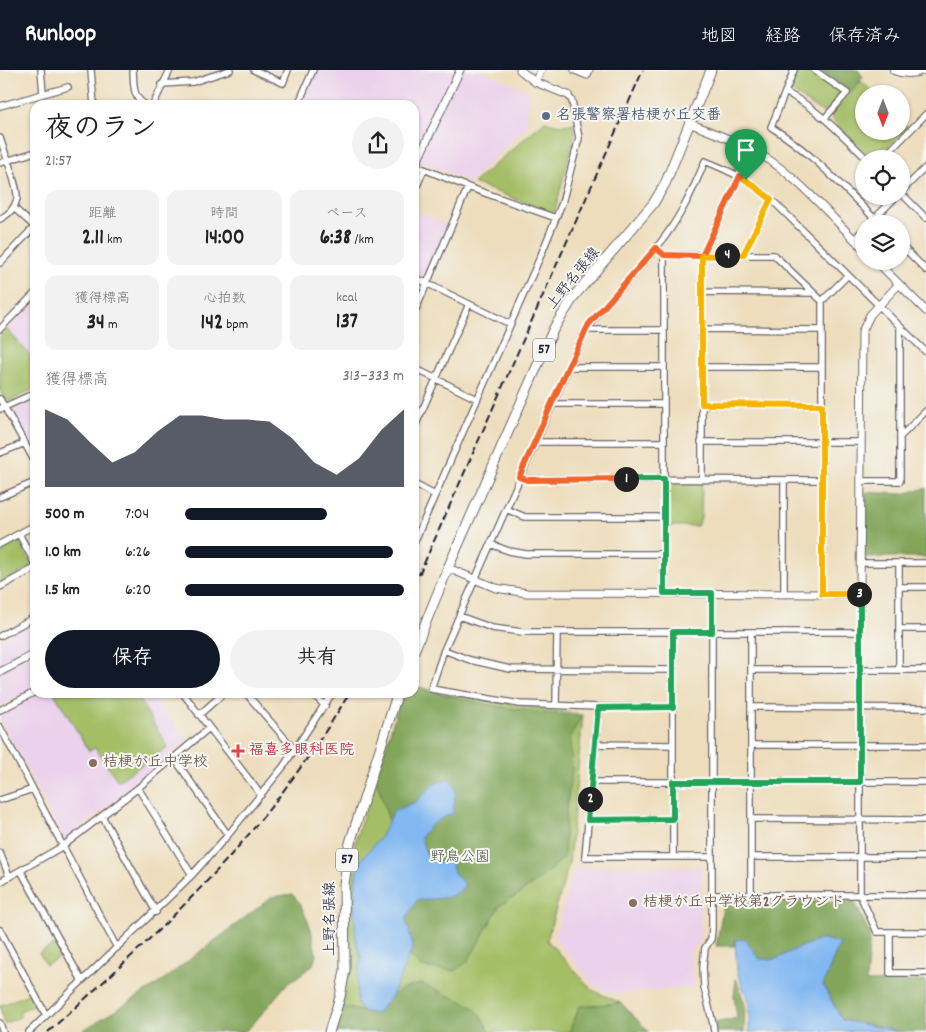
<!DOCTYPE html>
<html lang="ja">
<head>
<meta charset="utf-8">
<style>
  :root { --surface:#fff; --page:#f2f2f2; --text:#222; --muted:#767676; --accent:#111827 }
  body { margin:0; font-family:Dekko,"Klee One",sans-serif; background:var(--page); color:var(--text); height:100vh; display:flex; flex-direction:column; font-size:19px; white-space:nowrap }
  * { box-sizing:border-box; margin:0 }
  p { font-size:16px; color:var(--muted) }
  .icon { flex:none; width:28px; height:28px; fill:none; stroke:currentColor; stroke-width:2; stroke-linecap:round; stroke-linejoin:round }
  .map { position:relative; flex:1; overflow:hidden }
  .panel { position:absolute; left:30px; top:30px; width:389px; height:598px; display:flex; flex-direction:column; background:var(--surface); border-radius:15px; box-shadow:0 1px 4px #0004 }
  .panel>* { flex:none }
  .needle { width:32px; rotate:180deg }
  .fabs { position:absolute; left:855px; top:15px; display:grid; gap:10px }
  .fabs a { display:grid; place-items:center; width:55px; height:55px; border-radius:50%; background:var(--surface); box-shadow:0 1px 4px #0004; font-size:25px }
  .pin { position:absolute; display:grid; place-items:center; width:42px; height:42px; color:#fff; margin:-51px -21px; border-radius:50% 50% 50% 0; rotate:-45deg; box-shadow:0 0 5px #0007 }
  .pin .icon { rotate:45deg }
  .km { position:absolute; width:25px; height:25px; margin:-12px; border-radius:50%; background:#222; color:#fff; font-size:14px; line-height:25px; text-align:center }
  .round { display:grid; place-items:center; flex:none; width:52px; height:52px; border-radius:26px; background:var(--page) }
  .overview { display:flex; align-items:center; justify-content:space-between; height:85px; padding:0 15px }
  h1 { font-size:28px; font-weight:700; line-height:38px }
  .metrics { display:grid; grid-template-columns:repeat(3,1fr); gap:8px; height:85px; padding:5px 15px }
  .metrics div { display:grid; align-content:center; border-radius:12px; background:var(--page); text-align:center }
  .metrics b { font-size:21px; font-weight:700 }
  .metrics small { font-size:14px; font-weight:400 }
  .metrics p { font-size:14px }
  .chart { height:140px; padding:10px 15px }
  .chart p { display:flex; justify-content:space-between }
  .chart svg { width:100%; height:90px; margin-top:5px; fill:var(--accent); opacity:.7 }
  .primary-button { display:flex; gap:10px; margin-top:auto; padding:10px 15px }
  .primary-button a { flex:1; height:58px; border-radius:30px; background:var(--accent); color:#fff; font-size:20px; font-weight:700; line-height:58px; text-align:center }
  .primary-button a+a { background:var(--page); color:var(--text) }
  ul { padding:0 15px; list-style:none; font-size:16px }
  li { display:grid; grid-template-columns:80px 60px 1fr; align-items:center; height:38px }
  li i { height:12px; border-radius:6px; background:var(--accent) }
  header { display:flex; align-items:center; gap:30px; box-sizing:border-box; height:70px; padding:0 25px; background:var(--accent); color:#fff }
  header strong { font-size:24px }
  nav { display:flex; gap:28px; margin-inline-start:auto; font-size:18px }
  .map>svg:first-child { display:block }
  .built { fill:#ebd1eb }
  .green { fill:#a3be65; stroke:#627050 }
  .forest { fill:#82a55a; stroke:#52644a }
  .water { fill:#82b8f1; stroke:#526d96 }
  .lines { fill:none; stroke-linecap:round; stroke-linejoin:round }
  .minor-casing { stroke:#696368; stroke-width:8 }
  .tertiary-casing { stroke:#696368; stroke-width:9 }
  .secondary-casing { stroke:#696368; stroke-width:10 }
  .primary-casing { stroke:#696368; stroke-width:11 }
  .minor { stroke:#fff; stroke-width:5.5 }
  .tertiary { stroke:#fff; stroke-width:7 }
  .secondary { stroke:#fff; stroke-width:8 }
  .primary { stroke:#fff; stroke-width:9 }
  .rail { stroke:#22223b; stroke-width:2; stroke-dasharray:8 4; stroke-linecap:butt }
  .split-1-casing { stroke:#fff; stroke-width:10 }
  .split-2-casing { stroke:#fff; stroke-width:10 }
  .split-3-casing { stroke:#fff; stroke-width:10 }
  .split-4-casing { stroke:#fff; stroke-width:10 }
  .split-5-casing { stroke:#fff; stroke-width:10 }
  .split-1 { stroke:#f0652b; stroke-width:6 }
  .split-2 { stroke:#22a559; stroke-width:6 }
  .split-3 { stroke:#22a559; stroke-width:6 }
  .split-4 { stroke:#f5b400; stroke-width:6 }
  .split-5 { stroke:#f5b400; stroke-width:6 }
  .service-dot { fill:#5c6f8a; stroke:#f6f6f2; stroke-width:2 }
  .health-dot { fill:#e0444e; stroke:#f6f6f2; stroke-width:2 }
  .education-dot { fill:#8d6e63; stroke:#f6f6f2; stroke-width:2 }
  .labels { text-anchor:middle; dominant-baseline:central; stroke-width:4; stroke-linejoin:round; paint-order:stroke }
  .shield { fill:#f6f6f2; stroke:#626272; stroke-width:1 }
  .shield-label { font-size:14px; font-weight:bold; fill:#22223b }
  .service-label { font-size:15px; font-weight:bold; fill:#4e5e75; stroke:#f6f6f2; text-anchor:start }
  .street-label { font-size:15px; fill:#22223b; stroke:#f6f6f2 }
  .health-label { font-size:15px; font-weight:bold; fill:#be3a42; stroke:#f6f6f2; text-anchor:start }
  .education-label { font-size:15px; font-weight:bold; fill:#785e54; stroke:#f6f6f2; text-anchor:start }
  .park-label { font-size:15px; fill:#4f594a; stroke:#f6f6f2 }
</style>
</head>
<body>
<header>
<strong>Runloop</strong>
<nav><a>地図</a><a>経路</a><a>保存済み</a></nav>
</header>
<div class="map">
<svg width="926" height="962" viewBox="0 0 926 962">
  <rect width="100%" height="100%" fill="#f6f6f2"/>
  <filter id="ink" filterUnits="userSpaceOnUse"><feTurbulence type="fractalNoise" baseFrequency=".02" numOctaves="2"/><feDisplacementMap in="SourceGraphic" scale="10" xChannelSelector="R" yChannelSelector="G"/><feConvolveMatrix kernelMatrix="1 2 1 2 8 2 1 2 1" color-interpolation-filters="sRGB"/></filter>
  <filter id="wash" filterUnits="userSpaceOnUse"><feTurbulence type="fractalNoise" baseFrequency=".0096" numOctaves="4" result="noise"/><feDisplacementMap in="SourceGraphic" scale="20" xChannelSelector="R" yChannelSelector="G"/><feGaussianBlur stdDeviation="1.12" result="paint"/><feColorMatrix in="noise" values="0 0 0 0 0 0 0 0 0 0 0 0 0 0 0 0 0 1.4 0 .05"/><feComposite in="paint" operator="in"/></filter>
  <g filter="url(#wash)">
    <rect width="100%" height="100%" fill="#edddbc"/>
    <path class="built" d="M316,0h164l49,21 -3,36 -57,55 -55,-24v-53h-111l-1,-3z
      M414,140l34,15 -21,52 -4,1 -9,-5z
      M35,229v62l-28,-32z
      M35,328v57l-23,-42z
      M35,551v67l-35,18v-67z
      M41,623h110l37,48 -121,98 -4,-2 -63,-118 1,-7z
      M575,797h127l-2,75 -10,10 3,35 -77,7 -21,-7 -41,-49z"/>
    <path class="green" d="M797,0h13l30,21v5l-13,16h-5l-30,-20 -2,-6z
      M861,11l14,13h-11v37h37v-11l7,7 -32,32h-4l-40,-39v-6z
      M545,51c9,3 18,6 27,2l3,10 -20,78 -3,2 -79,-30z
      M7,259l28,32v27l-24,13 -7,-3 -4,-7v-55z
      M671,413h31l-1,35 -4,8h-30v-39z
      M14,470l5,1 12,22 -2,5 -29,16v-37z
      M414,619l169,26 -14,148 -22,77 45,50 29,13 -41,3 -11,26h-236l9,-25 6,-37 1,-37 -2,-36 4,-41 8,-28 47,-135 8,-1z
      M54,623h81l33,54 -50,34 -23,-33 -6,3z
      M56,874l6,12 -16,9 -7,-12z
      M30,923l6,11 -16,7v6l-16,7 -4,-18z"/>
    <path class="forest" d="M819,0h39l5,7 -12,15z
      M926,418v69h-62l2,-65 36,2z
      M414,615c54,19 110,26 167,32l-11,20 2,33 -6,42 -2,46 -23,20 -22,16 -19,11 -32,56 -13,10 -33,-4 -14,-13 -12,-110 -20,-66 26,-85 12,-1z
      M292,824l8,9 11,26 5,25 -3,11 -28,21 -32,38 -9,8h-164l75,-46 117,-89z
      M854,831l16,33 -4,48 60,-1v51h-29l-55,-12 -19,-35 17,-42 -40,4 -24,12h-16l-25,-19v6h-19l8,-43z
      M736,908l9,27 -1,27h-28l-1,-9 22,-5 -3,-22z
      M422,914l48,21 10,9 10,18h-157l9,-25 34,7c17,-19 20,-26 46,-30z
      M621,933l28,29h-80l11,-26z"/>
    <path class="water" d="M449,708l7,10 -3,25c-14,6 -24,12 -32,24 4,19 9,29 31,24 -1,11 5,16 13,23 -9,17 -31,14 -48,16l-11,19 7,27 -21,50 -16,18 -14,-3 -5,-8v-19l4,-26 -5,-18 -2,-32 2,-31 5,-17 19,-22 14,-27 23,-10 16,-16z
      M745,869l15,20h16l24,-12 23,-8 17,4 -17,42 19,35 56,11 -149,1v-29l-12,-32 -2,-31z"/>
  </g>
  <g filter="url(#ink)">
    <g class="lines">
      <defs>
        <path id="minor" d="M41,0l2,23
          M91,0l3,35
          M133,0c1,14 -1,28 13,35
          M254,0l29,13 5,-13
          M794,0l-23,57c41,25 74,63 109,97
          M814,0l33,23 -22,25
          M162,14l31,-2 37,-12
          M785,22c32,16 56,42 82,67
          M153,35l17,-35
          M298,35l15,-35
          M0,36l68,-19
          M0,68c4,13 19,51 17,61 -2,9 -9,16 -17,20
          M882,89l44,-45
          M0,93l35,-11
          M414,95l54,22 88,31
          M901,122l25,-25
          M414,123l10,-24
          M901,123l25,25
          M14,138l21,19
          M869,154l28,-28
          M854,169l10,-10
          M901,175l25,25
          M656,178l8,7h110l48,46
          M743,185l28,-56
          M0,193l35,-37
          M414,207l96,47
          M702,222l111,1
          M414,244l54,-127
          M0,259l35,-36
          M702,259l120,1
          M587,260h77
          M568,297h96
          M702,297h120
          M414,298l63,31
          M0,329l35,63
          M553,334h111
          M702,334l120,1
          M0,339l35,-16
          M414,359l55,-125
          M900,367l26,-26
          M535,372h129
          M701,372h160
          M0,383l25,-10
          M519,407l8,2 295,1
          M702,409v-223l38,-80
          M861,411h39v-154
          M414,414l21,11
          M0,427l35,-15
          M506,439l19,8h139
          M19,464l16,30
          M414,473l127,-288 21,-52 17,-65 -7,-37 -4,-6
          M0,474l35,-19
          M490,474l19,7 17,3h138
          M860,493h66
          M0,517l35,-19
          M900,517h26
          M664,523v-338
          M712,523v336l-1,10 -6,9 -2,19 1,20 9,37 1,8
          M784,524v-114
          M822,524v-293l26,-26
          M860,524v301l17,37h49
          M459,546l33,12 30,4h338
          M899,559h27
          M673,562v225
          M0,566l35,-19
          M444,580l26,10 40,9 163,1
          M751,600h175
          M899,600v-107
          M182,622l79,103
          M245,622l49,57
          M311,622l14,14
          M556,635l1,-73
          M598,637l-13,150h127
          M673,637h-75l-78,-3 -89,-15 13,-39 15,-34 124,-281c22,-33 50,-58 74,-88 22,-27 35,-54 48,-86 27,11 44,19 66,38l155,153
          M751,637l175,1
          M0,640l35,-18
          M199,645l26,-23
          M0,657l117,221
          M595,674l78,1
          M751,675h175
          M174,688l54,77
          M592,712h334
          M138,718l54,87
          M0,730l33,-11
          M102,746l54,96
          M751,749l175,1
          M588,750l85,-1
          M0,783l9,23
          M751,787h175
          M21,801l61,110
          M0,812l63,-36 75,-58 71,-60
          M712,825h214
          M751,825v-262
          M0,860l46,85
          M890,862v41h36
          M0,953l3,9
          M29,962l163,-157 36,-40 55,-68 50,-75"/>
        <path id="tertiary" d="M520,0l15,12 33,13
          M575,0l12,5 2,-5
          M535,12l6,-12
          M689,53c25,10 51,19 74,33 35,21 71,64 101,93
          M414,98l46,-98
          M876,191l50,50
          M448,498l48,20 31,5 333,1 2,-262 8,-17 29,-31
          M0,602l35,-18"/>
        <path id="secondary" d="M894,0c10,4 19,4 29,0"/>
        <path id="primary" d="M414,581l34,-83 106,-240 21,-33 78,-91 12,-20 46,-114
          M329,962l11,-35 5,-27 -1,-86 6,-41 48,-151"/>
      </defs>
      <use href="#minor" class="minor-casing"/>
      <use href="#tertiary" class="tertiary-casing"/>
      <use href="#secondary" class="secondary-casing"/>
      <use href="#primary" class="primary-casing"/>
      <use href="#minor" class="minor"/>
      <use href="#tertiary" class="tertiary"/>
      <use href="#secondary" class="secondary"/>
      <use href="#primary" class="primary"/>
      <path class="rail" d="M414,516l229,-516
        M48,962c68,-61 136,-122 196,-192 39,-46 75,-96 106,-148"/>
    </g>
  </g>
  <g class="lines" filter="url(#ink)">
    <defs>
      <path id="split-1" d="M626,409l-99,1 -8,-3 49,-110 21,-43 67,-76 8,7 38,1 38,-80 6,4"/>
      <path id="split-2" d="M590,729l8,-91 75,-1v-75h39v-39h-48v-114h-38"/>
      <path id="split-3" d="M590,729l-2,21 85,-1v-37h187v-188h-1"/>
      <path id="split-4" d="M727,185l-25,1v148l120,1v189h37"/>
      <path id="split-5" d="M727,185h16l28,-56 -25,-19"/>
    </defs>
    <use href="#split-1" class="split-1-casing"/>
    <use href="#split-2" class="split-2-casing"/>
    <use href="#split-3" class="split-3-casing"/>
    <use href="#split-4" class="split-4-casing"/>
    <use href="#split-5" class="split-5-casing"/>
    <use href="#split-1" class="split-1"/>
    <use href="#split-2" class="split-2"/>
    <use href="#split-3" class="split-3"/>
    <use href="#split-4" class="split-4"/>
    <use href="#split-5" class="split-5"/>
  </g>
  <circle class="service-dot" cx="546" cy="46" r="5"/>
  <path class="health-dot" d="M235.5 673.5h5v5h5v5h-5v5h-5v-5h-5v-5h5z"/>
  <g class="education-dot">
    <circle cx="93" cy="693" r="5"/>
    <circle cx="633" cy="833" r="5"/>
  </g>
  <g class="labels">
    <g class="shield">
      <rect x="533" y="268.5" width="22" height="23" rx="4"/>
      <rect x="336" y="778.5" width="22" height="23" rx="4"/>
    </g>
    <g class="shield-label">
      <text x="544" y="280">57</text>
      <text x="347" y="790">57</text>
    </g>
    <g class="service-label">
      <text x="556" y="46">名張警察署桔梗が丘交番</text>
    </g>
    <g class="street-label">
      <text transform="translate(574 209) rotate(-51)">上野名張線</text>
      <text transform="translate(331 849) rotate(-90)">上野名張線</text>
    </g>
    <g class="health-label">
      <text x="249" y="681">福喜多眼科医院</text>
    </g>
    <g class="education-label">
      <text x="103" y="693">桔梗が丘中学校</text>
      <text x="643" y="833">桔梗が丘中学校第2グラウンド</text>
    </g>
    <g class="park-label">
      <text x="460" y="788">野鳥公園</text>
    </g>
  </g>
</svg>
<div class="fabs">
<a><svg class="needle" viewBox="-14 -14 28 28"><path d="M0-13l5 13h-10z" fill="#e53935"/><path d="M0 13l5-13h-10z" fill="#767676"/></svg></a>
<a><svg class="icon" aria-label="locate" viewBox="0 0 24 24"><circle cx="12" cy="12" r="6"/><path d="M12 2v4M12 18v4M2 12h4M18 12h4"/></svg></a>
<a><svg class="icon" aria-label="layers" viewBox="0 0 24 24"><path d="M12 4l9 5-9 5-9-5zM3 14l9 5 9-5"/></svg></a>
</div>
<div class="pin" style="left:746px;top:110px;background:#1e9e55"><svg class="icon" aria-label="arrive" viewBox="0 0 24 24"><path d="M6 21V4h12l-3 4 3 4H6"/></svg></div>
<b class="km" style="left:626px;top:409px">1</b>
<b class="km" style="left:590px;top:729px">2</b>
<b class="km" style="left:859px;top:524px">3</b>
<b class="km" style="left:727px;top:185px">4</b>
<section class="panel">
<div class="overview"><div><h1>夜のラン</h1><p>21:57</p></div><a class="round"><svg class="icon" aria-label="share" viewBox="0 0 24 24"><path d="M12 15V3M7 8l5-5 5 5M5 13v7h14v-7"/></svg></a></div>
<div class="metrics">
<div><p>距離</p><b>2.11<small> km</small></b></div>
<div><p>時間</p><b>14:00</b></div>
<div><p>ペース</p><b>6:38<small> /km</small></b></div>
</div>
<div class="metrics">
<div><p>獲得標高</p><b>34<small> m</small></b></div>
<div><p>心拍数</p><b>142<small> bpm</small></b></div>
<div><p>kcal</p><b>137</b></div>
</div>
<div class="chart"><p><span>獲得標高</span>313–333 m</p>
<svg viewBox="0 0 160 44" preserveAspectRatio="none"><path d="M0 44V6L10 11L20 22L30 32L40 27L50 17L60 9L70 9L80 11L90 11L100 12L110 20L120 32L130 38L140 30L150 16L160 6V44z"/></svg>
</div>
<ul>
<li><b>500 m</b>7:04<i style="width:65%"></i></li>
<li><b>1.0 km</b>6:26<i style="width:95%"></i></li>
<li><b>1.5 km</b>6:20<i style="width:100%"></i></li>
</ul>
<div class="primary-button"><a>保存</a><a>共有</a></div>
</section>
</div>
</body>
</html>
